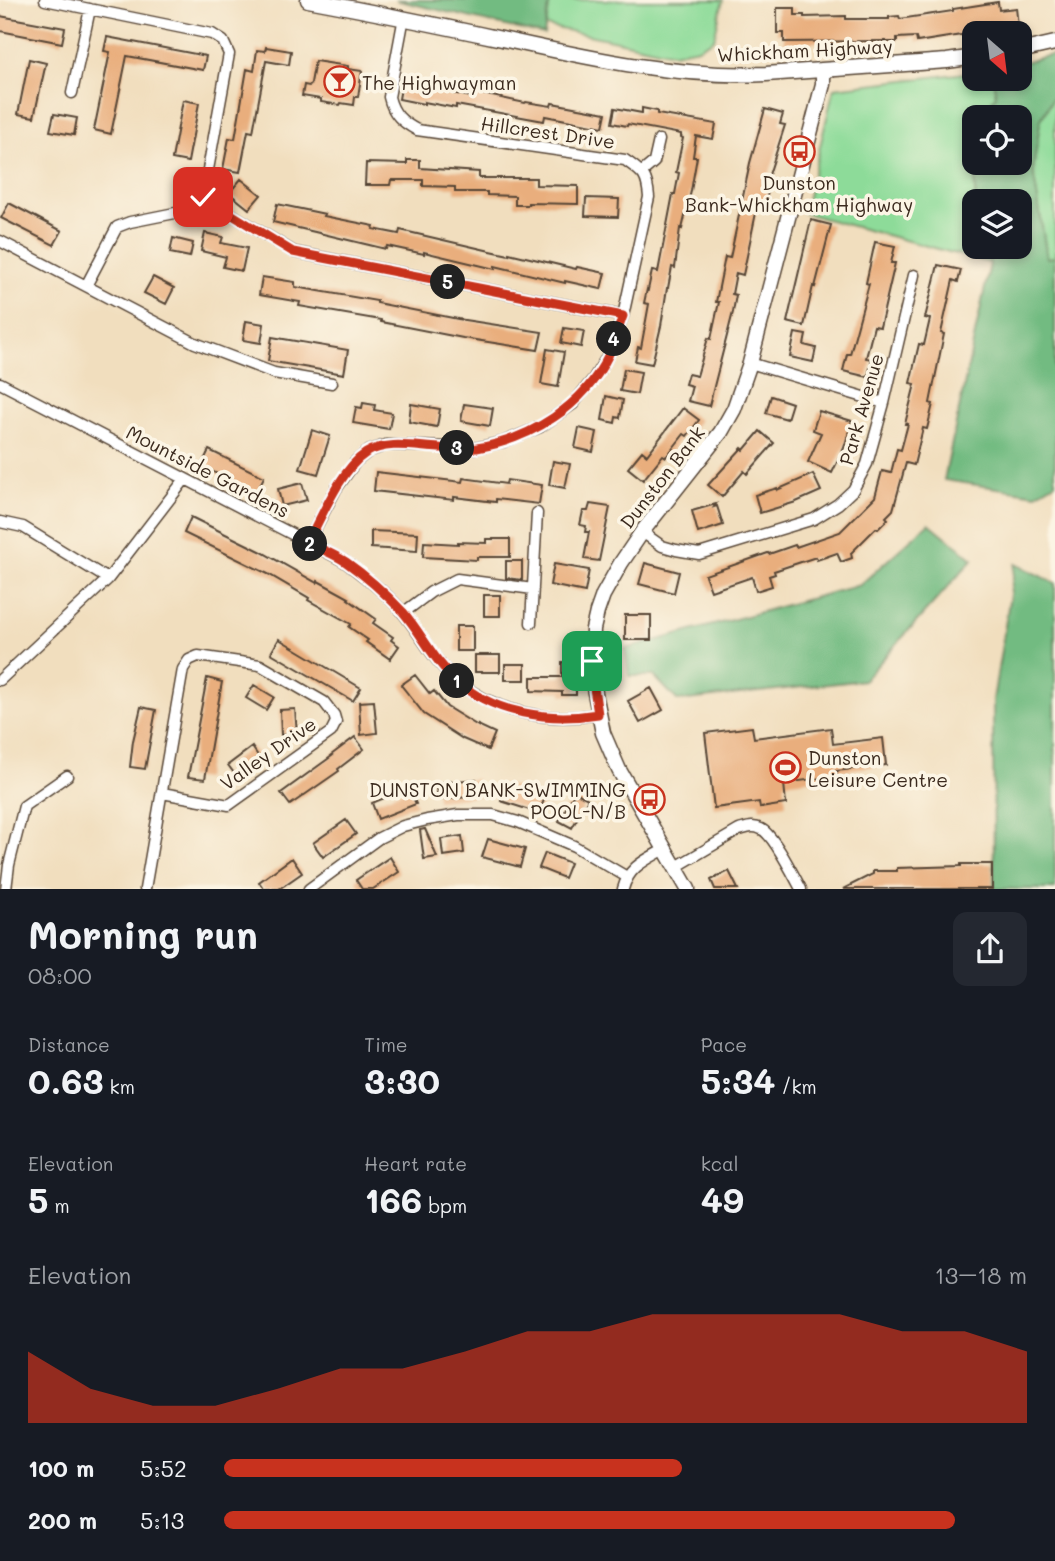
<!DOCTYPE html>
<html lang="en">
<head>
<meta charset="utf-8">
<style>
  :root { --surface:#171b24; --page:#242831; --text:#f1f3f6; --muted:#9ea1a6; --accent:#c8321e }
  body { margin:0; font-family:Mali,sans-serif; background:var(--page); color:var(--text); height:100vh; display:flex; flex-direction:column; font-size:26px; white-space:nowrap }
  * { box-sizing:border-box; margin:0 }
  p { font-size:23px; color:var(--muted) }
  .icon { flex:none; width:38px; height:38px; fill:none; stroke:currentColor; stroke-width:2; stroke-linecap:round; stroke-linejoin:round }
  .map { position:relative; height:889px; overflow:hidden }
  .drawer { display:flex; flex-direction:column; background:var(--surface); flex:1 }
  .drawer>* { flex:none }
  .needle { width:46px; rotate:152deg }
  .controls { position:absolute; left:962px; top:21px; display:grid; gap:14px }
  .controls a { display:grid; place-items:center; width:70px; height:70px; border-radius:14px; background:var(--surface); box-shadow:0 4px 10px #0003; font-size:35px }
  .pin { position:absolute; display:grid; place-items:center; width:60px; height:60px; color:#fff; margin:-30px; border-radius:14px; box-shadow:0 4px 10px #0006 }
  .km { position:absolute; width:35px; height:35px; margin:-18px; border-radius:50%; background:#222; color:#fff; font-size:19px; line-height:35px; text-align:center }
  .round { display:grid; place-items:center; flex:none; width:74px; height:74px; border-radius:14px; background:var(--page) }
  .overview { display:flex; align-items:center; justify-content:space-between; height:119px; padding:0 28px }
  h1 { font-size:38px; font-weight:700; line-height:52px }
  .stats { display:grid; grid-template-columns:repeat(3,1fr); gap:10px; height:119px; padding:7px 28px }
  .stats div { display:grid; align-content:center }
  .stats b { font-size:35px; font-weight:700 }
  .stats small { font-size:19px; font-weight:400 }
  .stats p { font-size:19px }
  .chart { height:196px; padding:14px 28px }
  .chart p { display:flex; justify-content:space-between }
  .chart svg { width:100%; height:126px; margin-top:7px; fill:var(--accent); opacity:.7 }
  ul { padding:0 28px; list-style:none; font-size:23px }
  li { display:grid; grid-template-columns:112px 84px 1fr; align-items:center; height:52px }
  li i { height:18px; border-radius:9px; background:var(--accent) }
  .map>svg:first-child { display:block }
  .green { fill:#8ddb99; stroke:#64825c; stroke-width:2 }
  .forest { fill:#72bb81; stroke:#567250; stroke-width:2 }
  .building { fill:#e9ae7d }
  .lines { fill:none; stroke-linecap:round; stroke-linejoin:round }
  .street-casing { stroke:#564536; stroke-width:13 }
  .secondary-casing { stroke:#564536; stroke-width:17 }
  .street { stroke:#fff; stroke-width:10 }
  .secondary { stroke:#fff; stroke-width:14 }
  .route-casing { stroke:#fff; stroke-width:14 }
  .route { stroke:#c8321e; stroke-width:9 }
  .labels { text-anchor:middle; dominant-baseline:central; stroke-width:7; stroke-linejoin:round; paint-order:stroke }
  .street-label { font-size:19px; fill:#3b2a1e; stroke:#fcf5e5 }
  .poi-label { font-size:19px; fill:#3b2a1e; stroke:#fcf5e5; text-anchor:start }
</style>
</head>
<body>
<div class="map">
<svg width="1055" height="889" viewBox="0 0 1055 889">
  <rect width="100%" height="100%" fill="#fcf5e5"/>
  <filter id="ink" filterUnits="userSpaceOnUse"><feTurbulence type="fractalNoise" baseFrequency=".0143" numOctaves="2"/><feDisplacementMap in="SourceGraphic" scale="14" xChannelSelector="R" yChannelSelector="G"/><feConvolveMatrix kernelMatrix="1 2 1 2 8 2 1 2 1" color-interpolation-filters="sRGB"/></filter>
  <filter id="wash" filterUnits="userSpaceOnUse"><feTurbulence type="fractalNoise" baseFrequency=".00686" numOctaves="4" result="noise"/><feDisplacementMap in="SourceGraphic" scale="28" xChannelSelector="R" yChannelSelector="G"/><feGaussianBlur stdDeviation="1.57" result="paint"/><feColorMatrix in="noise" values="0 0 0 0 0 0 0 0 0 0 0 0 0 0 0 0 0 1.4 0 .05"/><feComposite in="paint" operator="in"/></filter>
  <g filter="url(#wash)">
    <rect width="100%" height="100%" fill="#f1debe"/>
    <path class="green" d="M550,0h173l-9,39 -16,9 -25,5 -127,-27z
      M975,72v7h18l3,17 -19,21h-2v130h11l4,16 -186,-50 30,-125z
      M1055,94v163l-8,2 -14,-89 7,-49z"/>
    <path class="forest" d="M396,0h154l-6,35z
      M1055,54v40l-15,27 -7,49 14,88 8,-1v226l-19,11 -92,-14 46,-216 -4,-17h34v-46h-45l1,-38h44v-46h-43l19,-21 -3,-17h27v-16z
      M929,523l44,36 -109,121 -186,21 -24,-25h-25l-4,-27 235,-64z
      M1015,564l40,19v306h-61l-1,-189z"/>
    <g id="blocks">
      <path class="building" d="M998,2l1,8 17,-2 2,18 -101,16 -1,-5 -19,1v4h-11v-1l-102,1v-9h-7v-25h18v7h9v2l42,-1v3h43v-2l10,-1 1,3 53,-8v-2z
        M0,16l65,12 -3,15 -62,-12z
        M107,37l99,19 -3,14 -76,-14 -16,78 -17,-4 16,-78 -6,-1z
        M266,47l25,4 -2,14 -23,-4 -13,71 -5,-1 -8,41 -17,-3 6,-31 6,1 12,-70 7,2 3,-21 8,1z
        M29,59l17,4 -12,54 -16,-3z
        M315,61l33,5v3l14,2 -4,26h-3l-1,8 -13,-2 -1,2 -19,-3v-3l-19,-3 2,-11 5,1 2,-3z
        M402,82l25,4v2l45,9 1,-5 52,11 1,-1 25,4 1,-3 54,10 -3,14 -58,-11 -1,5 -88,-16v3l-32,-6v2l-25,-5z
        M183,100l16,3 -11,59 -16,-3z
        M615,108l27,5v-5l15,3v3l59,10 -3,15 -17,-3 -3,21h4l-6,34 -9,38 -2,-1 -5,40 -3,-1 -4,21h-1l-6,38 -9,38 -17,-3 3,-14 3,1 8,-44 -5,-1 3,-14 1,1 4,-19 6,1 15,-78h2l4,-21 -3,-1 7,-34 -2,-1v-3l-53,-10 -1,2 -15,-3z
        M765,109l18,5 -3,10 5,1 -17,53h3l-7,31 -7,-1 -14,67 -7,-2 -4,21 4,1 -3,17 -24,94 -21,-5 4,-15 -7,-2 3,-10 9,2 11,-38 3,1 8,-37h-3l9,-45 5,1 20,-95z
        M54,114l23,4 -3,17 -24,-4z
        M407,160h13v8l59,4v6h57v7l42,1v18l-50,-1v2h-13v-9l-28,-1v-3h-32v-5l-32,-1v-6h-32l-1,5h-25l1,-22 41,1z
        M241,179l20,16 -12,14 -20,-16z
        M586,198l33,1 -1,18 -33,-1z
        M9,203l53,28 -8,14 -53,-27z
        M277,204l48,10 -1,2 50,10 -1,3 26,5 1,-4 86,20 23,5v-2l67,16 1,-2 28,6 -4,16 -36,-8v2l-70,-17v3l-71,-17v2l-37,-8 -1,3 -113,-27z
        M811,220l20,5 -16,62 -2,-1 -9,40 -17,-4z
        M205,233l18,4 -2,6 26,5 -5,23 -19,-4 3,-10 -25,-6z
        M173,238l20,5 -3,14 -20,-4z
        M875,242l20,4 -4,17h4l-15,64 -6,-1 -8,32 6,1 -4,18 -25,-6 4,-17h3l19,-70 -3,-1z
        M938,265l23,5 -3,12 -5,-2 -12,53 3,1 -14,69 3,1 -6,25 -4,-1 -9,37 -8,-2 -13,47 -7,7 2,2 -10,10 -2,-1 -25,25 1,5 -11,4 -4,-9 -20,7 -1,-3 -42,14 1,3 -6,2 3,10 -16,5 -4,-14 -41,14 -6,-16 63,-22 1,1 26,-9 1,2 44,-15 35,-35 7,-26 9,2 6,-24 4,1 7,-26h-3l10,-40 -5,-1 9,-39 5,1 6,-26 -5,-1z
        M153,277l21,11 -8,16 -22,-11z
        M262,277l33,5v5l82,14v2l81,16 84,13 -4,18 -75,-12 -82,-16v-2l-82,-14 1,-4 -41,-7z
        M246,321l18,3 -3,19 -18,-3z
        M564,328l20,3 -3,16 -20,-4z
        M795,333l11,2 -2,10 12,3 -3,14 -23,-5z
        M272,337l76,13 -4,24 -76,-13z
        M547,349l17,3 -6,35 -17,-3z
        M624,369l17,3 -4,22 -17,-3z
        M606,396l17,4 -3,18 -4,-1 -1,6 -13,-3z
        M771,396l21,7 -5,16 -21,-6z
        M363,403l12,2 -1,5 18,3 -3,16 -36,-6 3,-16 6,1z
        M411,404l29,5 -3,18 -28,-5z
        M464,404l29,4 -3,18 -29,-5z
        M683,408l16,12 -12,16 -3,-2 -18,23 -3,-2 -20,25 -15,-12 14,-17 5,4z
        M819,411l33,10 -8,27 -12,25 -24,-11 13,-29 -8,-3z
        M579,428l18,4 -4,20 -18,-4z
        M312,430l18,6 -12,38 -18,-5z
        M760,431l14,12 -27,31 -3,-3 -22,26 -14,-12 34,-37 2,2z
        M209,450l55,27 -8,16 -55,-27z
        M553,461l17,3 -5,24 -16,-3z
        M376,472l86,10 1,-4 43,6 1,-4 35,5 -3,19 -43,-5v3l-42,-5v3l-80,-9z
        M813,474l8,17 -25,11 -36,11 -5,-18 22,-7v2z
        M302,483l5,17 -25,6 -4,-17z
        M590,504l20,3 -11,54 -15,-2 5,-27h-4l1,-6 -6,-1 3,-14h5z
        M716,504l-2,3 3,-1 6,19 -25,8 -6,-22z
        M191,517l69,34 57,32 1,-2 31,17 -1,1 28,20 -3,4 20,14 -2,3 8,6 -9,13 -24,-17 2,-2 -19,-13 2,-3 -43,-24 1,-2 -41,-24 -84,-41z
        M371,531l47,2 -1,18 -46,-3z
        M486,539h24v18h-33v3l-54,-3 1,-15 34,2v-2l28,1z
        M506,561h16v19l-16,-2z
        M645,563l34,9 -5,21 -35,-9z
        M554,564l35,6 -4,22 -35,-7z
        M484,595h16v21h-16z
        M625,615h26v25h-26z
        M456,626h17v25h-17z
        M279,639l82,49 -8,13 -82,-48z
        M475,655h25v17h-25z
        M562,662h14v33h-14v-3l-31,-1v-14h31z
        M505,664h20v16h-20z
        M415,675l15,19 4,-3 13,16 31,19v-1l17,8 -7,17 -25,-11 -39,-25 -23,-29z
        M207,678l15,4 -17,97 -17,-2z
        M254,685l20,12 -8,13 -20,-12z
        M651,688l12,22 -23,13 -12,-22z
        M374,701l3,32 -16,2 -2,-33z
        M141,707l15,3 -11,59 -15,-2 3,-26z
        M295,709l2,25 -16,1 -1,-25z
        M752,727l2,11 77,-10 2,16 50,-6 3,27 -50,6 1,5 -53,7 2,21 -26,4 -1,-6 -45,6 -9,-75z
        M355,737l9,12 -26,20 1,2 -49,34 -9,-12 51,-37 -1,-1z
        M252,747l9,13 -24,17 -9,-12z
        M476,779l2,17 -41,4 -1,-17z
        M506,784l39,13 -6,16 -38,-12z
        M409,788l7,16 -38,15 -6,-16z
        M575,792l13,7 -16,29 -13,-7z
        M346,820l10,14 -33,23 -10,-14z
        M425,829l12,28 -13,2 -4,-29z
        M462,836l2,17 -21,3 -2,-17z
        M488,839l37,10 -5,18 -38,-10z
        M545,853l25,10 -6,15 -25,-10z
        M390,857l9,15 -26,17h-11l-6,-9z
        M292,858l10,15 -23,16h-15l-5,-7z
        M961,864h31v25h-149l30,-15v-3h24v-3l64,-2z
        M729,871l9,18h-23l-4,-9z"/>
    </g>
  </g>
  <g filter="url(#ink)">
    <use href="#blocks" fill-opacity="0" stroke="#564536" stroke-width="2"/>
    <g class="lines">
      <defs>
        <path id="street" d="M45,0l167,34 11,7 6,13 -26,143 -5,9 -8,4 -60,12 -13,5 -31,59
          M72,93l18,-84
          M642,172l12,-10 5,-22
          M203,197l91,55 329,64
          M0,241l195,102 79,30 58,10
          M750,363l134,40
          M0,383l344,178c21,16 44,33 60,53 18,22 31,49 53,67 39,32 93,42 141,33
          M0,522l23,5 85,52
          M642,532l20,14 14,4 23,4 115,-35 24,-15 15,-14 14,-26 17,-61 30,-128
          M308,542l28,-53 20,-28 13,-10 17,-6 89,3 28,-6 37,-15 33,-23 21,-26 13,-21 16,-41 26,-119c-2,-23 -6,-24 -24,-37l-208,-30c-15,-8 -24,-16 -28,-33l15,-80
          M403,613l28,-21 26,-13 76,10
          M531,623l6,-110
          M0,680l108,-101 77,-100
          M676,867l63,-37c8,-2 14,-5 22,-1 12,5 33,47 40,60
          M6,889l3,-24 15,-59 43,-30
          M145,889l38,-220 6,-9 9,-4 62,9 64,37 10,13 2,7 -5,10 -102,73 -67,-12
          M309,889l70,-51 24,-12 24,-6 31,-5h35l25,7 56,24 53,31
          M623,889c6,-23 23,-29 42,-40"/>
        <path id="secondary" d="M308,0c65,12 129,25 194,39 87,19 174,39 264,35l181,-13 28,-4
          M1020,51l35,-8
          M688,889l-69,-119 -16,-37 -9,-45 -2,-27 1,-32 4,-17 6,-17 18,-32 21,-31 79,-100 13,-23 16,-46 73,-279v-14"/>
      </defs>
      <use href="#street" class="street-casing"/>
      <use href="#secondary" class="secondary-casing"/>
      <use href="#street" class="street"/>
      <use href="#secondary" class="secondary"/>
    </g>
  </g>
  <g class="lines" filter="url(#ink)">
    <defs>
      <path id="route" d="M203,197l90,55 330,64c-5,13 -9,27 -15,40 -24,50 -77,83 -131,92 -12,1 -26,0 -38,0 -23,-1 -52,-8 -73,5 -25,16 -44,63 -58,89 12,7 26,12 38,20 20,14 40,32 57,50 19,22 31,49 53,68 37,34 94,42 142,34l-4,-26 -2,-27"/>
    </defs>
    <use href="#route" class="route-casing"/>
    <use href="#route" class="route"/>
  </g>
  <defs>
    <symbol id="bar-ring" viewBox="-11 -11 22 22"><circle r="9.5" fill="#fcf5e5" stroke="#c8321e" stroke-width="1.5"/><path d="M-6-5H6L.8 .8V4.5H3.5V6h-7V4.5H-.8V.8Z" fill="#c8321e"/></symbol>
    <symbol id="bus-ring" viewBox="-11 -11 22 22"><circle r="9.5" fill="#fcf5e5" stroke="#c8321e" stroke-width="1.5"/><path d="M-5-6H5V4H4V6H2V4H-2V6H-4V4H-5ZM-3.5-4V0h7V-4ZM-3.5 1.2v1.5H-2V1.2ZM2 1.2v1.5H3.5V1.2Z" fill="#c8321e"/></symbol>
    <symbol id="stadium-ring" viewBox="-11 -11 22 22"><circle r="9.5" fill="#fcf5e5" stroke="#c8321e" stroke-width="1.5"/><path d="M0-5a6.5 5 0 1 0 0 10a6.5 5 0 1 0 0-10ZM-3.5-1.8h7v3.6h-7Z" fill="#c8321e"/></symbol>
  </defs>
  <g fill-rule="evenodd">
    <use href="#bar-ring" x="322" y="64" width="35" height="35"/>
    <use href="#bus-ring" x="782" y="134" width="35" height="35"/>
    <use href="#stadium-ring" x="768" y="750" width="35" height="35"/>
    <use href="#bus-ring" x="632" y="782" width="35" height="35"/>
  </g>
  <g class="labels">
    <g class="street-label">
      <text transform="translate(805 50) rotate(-3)">Whickham Highway</text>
      <text transform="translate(548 132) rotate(8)">Hillcrest Drive</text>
      <text transform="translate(861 409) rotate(-74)">Park Avenue</text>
      <text transform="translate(208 471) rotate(27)">Mountside Gardens</text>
      <text transform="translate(662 477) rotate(-52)">Dunston Bank</text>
      <text transform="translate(268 753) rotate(-35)">Valley Drive</text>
    </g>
    <g class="poi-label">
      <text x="362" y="82">The Highwayman</text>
      <text x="799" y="182" text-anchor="middle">Dunston<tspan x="799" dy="22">Bank-Whickham Highway</tspan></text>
      <text x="808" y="757">Dunston<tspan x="808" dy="22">Leisure Centre</tspan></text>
      <text x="626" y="789" text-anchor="end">DUNSTON BANK-SWIMMING<tspan x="626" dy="22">POOL-N/B</tspan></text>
    </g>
  </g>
</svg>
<div class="controls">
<a><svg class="needle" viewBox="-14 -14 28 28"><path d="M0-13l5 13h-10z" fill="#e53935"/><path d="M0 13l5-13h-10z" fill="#9ea1a6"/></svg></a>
<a><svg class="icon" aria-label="locate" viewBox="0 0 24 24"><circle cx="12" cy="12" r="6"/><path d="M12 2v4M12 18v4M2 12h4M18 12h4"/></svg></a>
<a><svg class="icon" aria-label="layers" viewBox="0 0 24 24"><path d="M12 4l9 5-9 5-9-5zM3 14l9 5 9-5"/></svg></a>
</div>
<div class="pin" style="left:592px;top:661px;background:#1e9e55"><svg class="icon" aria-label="arrive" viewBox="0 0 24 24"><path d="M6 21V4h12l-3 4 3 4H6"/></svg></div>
<div class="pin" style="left:203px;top:197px;background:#d93025"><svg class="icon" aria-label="check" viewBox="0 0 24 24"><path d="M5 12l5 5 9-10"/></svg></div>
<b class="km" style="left:457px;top:681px">1</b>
<b class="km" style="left:310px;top:544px">2</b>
<b class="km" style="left:457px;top:448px">3</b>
<b class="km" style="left:614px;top:339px">4</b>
<b class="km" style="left:448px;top:282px">5</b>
</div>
<section class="drawer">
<div class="overview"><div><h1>Morning run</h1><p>08:00</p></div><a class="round"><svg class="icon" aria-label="share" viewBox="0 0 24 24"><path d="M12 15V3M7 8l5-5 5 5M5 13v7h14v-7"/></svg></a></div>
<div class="stats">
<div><p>Distance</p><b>0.63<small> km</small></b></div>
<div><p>Time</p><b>3:30</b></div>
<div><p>Pace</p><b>5:34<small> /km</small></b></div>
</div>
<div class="stats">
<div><p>Elevation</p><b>5<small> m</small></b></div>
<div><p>Heart rate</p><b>166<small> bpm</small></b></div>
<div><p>kcal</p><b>49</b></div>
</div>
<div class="chart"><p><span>Elevation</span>13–18 m</p>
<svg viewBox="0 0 160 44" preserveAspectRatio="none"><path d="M0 44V19L10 32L20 38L30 38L40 32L50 25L60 25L70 19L80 12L90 12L100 6L110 6L120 6L130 6L140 12L150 12L160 19V44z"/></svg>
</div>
<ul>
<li><b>100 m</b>5:52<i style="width:57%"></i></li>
<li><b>200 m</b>5:13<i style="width:91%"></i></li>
</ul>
</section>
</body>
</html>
